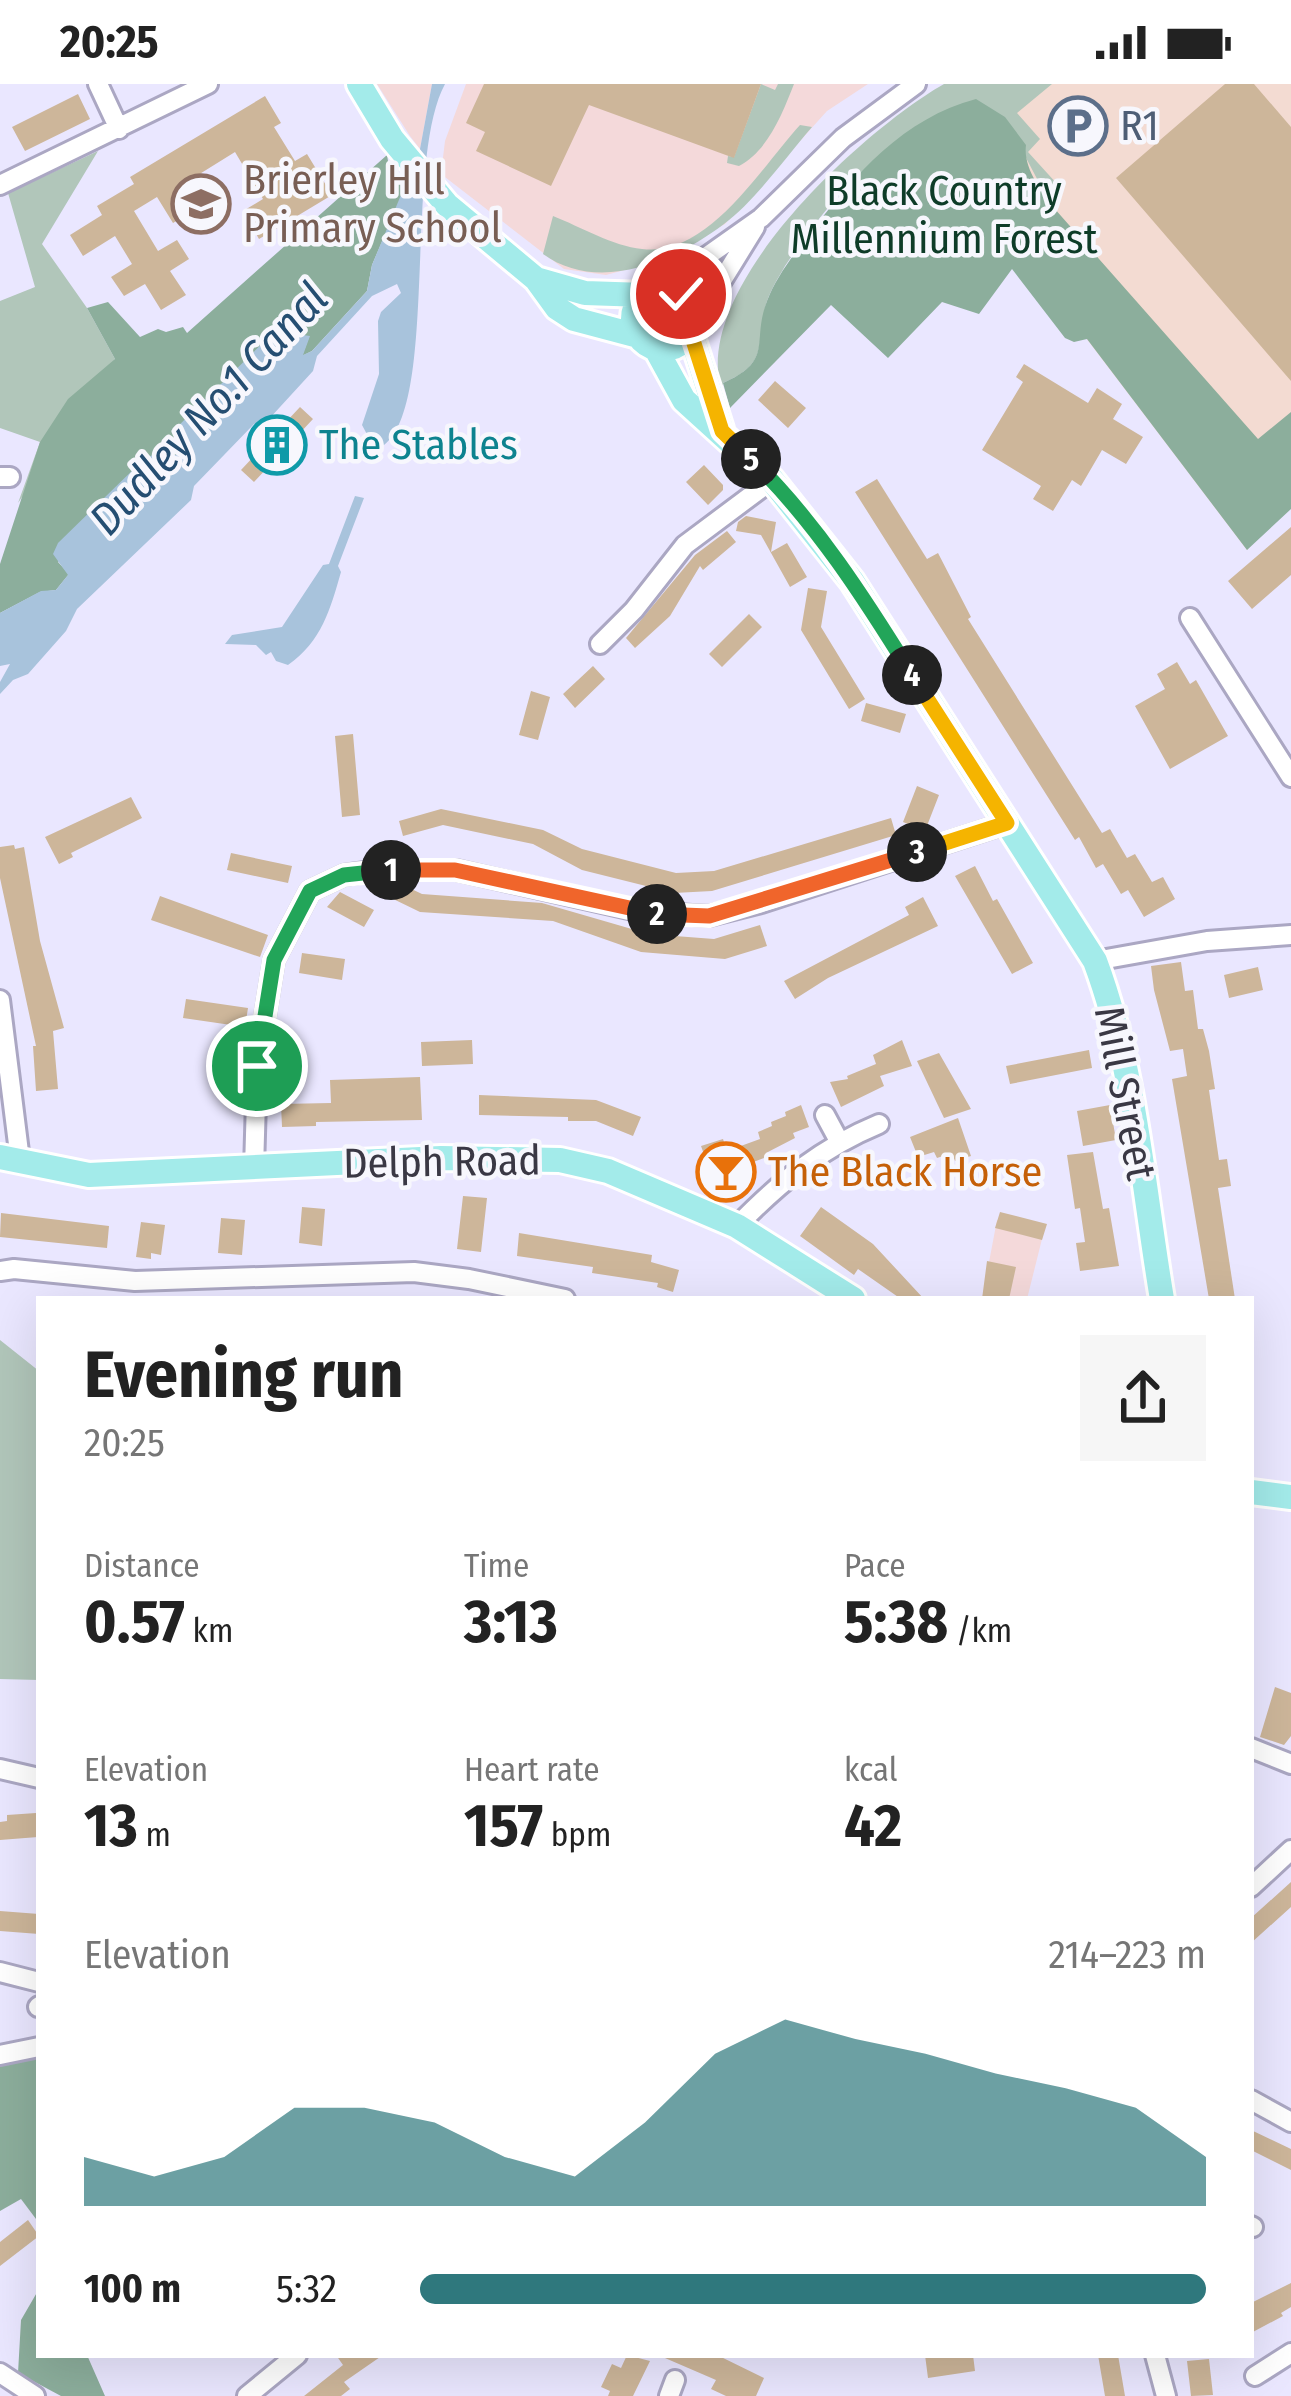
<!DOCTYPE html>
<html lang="en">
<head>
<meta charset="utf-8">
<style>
  :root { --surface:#fff; --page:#f6f6f6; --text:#222; --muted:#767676; --accent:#2f787d }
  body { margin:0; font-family:"Fira Sans Condensed",sans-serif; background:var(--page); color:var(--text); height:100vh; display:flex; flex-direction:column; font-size:45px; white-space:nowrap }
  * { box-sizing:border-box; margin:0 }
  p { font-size:39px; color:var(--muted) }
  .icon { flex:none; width:66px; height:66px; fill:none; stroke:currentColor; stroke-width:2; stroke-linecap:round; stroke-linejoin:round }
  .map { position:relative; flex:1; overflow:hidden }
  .sheet { position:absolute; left:36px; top:1212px; width:1218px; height:1062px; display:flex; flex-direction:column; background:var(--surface); border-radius:0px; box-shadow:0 12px 48px #0002 }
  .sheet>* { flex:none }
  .pin { position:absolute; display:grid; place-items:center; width:102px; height:102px; color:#fff; margin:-51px; border:6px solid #fff; border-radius:50%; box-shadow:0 3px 12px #0007 }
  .km { position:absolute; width:60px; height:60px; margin:-30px; border-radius:50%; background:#222; color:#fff; font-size:33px; line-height:60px; text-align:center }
  .round { display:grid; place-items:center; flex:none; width:126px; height:126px; border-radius:0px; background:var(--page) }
  .headline { display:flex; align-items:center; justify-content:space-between; height:204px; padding:0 48px }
  h1 { font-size:66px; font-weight:700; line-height:90px }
  .stats { display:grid; grid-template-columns:repeat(3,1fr); gap:18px; height:204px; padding:12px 48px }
  .stats div { display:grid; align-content:center }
  .stats b { font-size:60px; font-weight:700 }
  .stats small { font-size:33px; font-weight:400 }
  .stats p { font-size:33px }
  .chart { height:336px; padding:24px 48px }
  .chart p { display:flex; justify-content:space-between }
  .chart svg { width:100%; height:216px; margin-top:12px; fill:var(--accent); opacity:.7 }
  ul { padding:0 48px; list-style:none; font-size:39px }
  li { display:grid; grid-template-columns:192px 144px 1fr; align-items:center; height:90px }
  li i { height:30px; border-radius:15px; background:var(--accent) }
  .status { display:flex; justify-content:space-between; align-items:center; height:84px; padding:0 60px; background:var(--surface); direction:ltr }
  .status svg { height:33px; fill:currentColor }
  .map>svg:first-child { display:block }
  .commercial { fill:#f3dbd2 }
  .industrial { fill:#f4d9da }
  .green { fill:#b1c6ba }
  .forest { fill:#8cae9c }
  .water { fill:#a8c3dc }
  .building { fill:#cdb69a }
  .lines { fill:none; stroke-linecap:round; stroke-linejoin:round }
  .minor-casing { stroke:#aba7c3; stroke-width:24 }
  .major-casing { stroke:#fff; stroke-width:30 }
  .minor { stroke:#fff; stroke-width:18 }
  .major { stroke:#a3ebea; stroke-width:24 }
  .split-1-casing { stroke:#fff; stroke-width:24 }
  .split-2-casing { stroke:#fff; stroke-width:24 }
  .split-3-casing { stroke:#fff; stroke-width:24 }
  .split-4-casing { stroke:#fff; stroke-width:24 }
  .split-5-casing { stroke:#fff; stroke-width:24 }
  .split-6-casing { stroke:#fff; stroke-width:24 }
  .split-1 { stroke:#22a559; stroke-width:15 }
  .split-2 { stroke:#f0652b; stroke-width:15 }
  .split-3 { stroke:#f0652b; stroke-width:15 }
  .split-4 { stroke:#f5b400; stroke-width:15 }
  .split-5 { stroke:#22a559; stroke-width:15 }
  .split-6 { stroke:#f5b400; stroke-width:15 }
  .labels { text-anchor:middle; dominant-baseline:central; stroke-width:9; stroke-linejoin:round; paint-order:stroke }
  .service-label { font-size:42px; fill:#4e5e75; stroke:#f7f7fd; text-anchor:start }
  .education-label { font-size:42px; fill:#785e54; stroke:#f7f7fd; text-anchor:start }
  .park-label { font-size:42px; fill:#0e3c28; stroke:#f7f7fd }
  .culture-label { font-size:42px; fill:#0d838f; stroke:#f7f7fd; text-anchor:start }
  .street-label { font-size:42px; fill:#3a3844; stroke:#f7f7fd }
  .food-label { font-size:42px; fill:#c56008; stroke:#f7f7fd; text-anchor:start }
  .water-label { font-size:45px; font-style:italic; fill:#254e72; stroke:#f7f7fd }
</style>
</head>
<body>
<div class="status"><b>20:25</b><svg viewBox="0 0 49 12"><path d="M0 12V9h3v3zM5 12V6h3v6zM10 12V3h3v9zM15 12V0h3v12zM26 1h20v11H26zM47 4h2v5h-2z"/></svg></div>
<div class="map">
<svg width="1291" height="2312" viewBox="0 0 1291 2312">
  <rect width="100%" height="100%" fill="#eae7ff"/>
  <path class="commercial" d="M971,0h320v418l-44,48 -161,-212z"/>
  <path class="industrial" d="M377,0h55l-12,65 -10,-13z
    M466,0h402l-41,27 -102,113 -67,37 -52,14 -42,-6 -123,-95 4,-33z
    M997,1136l47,11 -17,68h-45z"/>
  <path class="green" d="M761,0l14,6 3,-6h16c-11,28 -26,67 -55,82l-12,-3 1,-7 6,1z
    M944,0h108l-35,29 23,26 -12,13 30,33 -12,11 -22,-42 1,-9 -103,-22c-58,40 -98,84 -137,143 -7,12 -17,28 -20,42 -9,41 3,55 -42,75v12c-38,-103 140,-265 221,-311z
    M800,41l12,2c-26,30 -57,74 -88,97 -50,38 -126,70 -181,30l10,-38c28,11 60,30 89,33 66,9 120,-83 158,-124z
    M98,67l-56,93 45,64 28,51 -97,144 22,-61 -40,-14v-127l35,-14 -27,-94z
    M0,1256l39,31v309l-39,-1z"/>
  <path class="forest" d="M976,15l29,18 21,28c-3,23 15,45 28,63l204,231 33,-27v97l-44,41 -160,-211 -13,3 -9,-4 -53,-69 -33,45 -37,-12 -54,56 -57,-53 -101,103 -7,-25c52,-23 28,-41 44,-82 10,-26 28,-48 45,-70 43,-57 92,-113 164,-132z
    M387,71l3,18 15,15 -33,77 -5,26 -55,60 -10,5 7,-19 -135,95 14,17 -7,7 -14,-3 -109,109 11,12 -13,16 -16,2 -40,21v-49l40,-122 28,-43 47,-40 -28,-51 21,-6 32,35 18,-8 8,3 17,-5 4,6z
    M39,1971v168l-18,-24 -21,12v-148z
    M39,2205v66h48l18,41h-44l-43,-23 3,-53z"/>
  <path class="water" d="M432,0h13c-42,77 -6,319 -61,361l-14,-5 -8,-15 17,-51 -1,-53 3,-9 20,-19 -4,-9 -25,12 -55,60 -4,15 -44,48 -15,5 -60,62 -3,14 -114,109 -11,22 -38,43 -15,6 -13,14v-12l10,-18 -10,2v-53l41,-22 15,-1 12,-15 -15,-21 5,-11 84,-82 14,-8 26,3 6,-8 -15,-17 102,-100 35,5 -7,19 9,-4 55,-60 5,-26 48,-116z
    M355,412l9,2 -26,68 3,6c-11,38 -19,69 -53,93l-12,-4 -5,-9 -5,3 -10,-10 -31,-1 7,-9 50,-8 41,-62 6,-1z"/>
  <path class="building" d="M484,0h277l-27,74 -145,-53 -38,81 -75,-35 9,-19 -19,-9z
    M1225,0h29l37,43v254l-175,-203z
    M78,10l12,25 -65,32 -13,-24z
    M265,12l16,27 -7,4 21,34 12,-7 25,41 -73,44 -16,-28 20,-12 -28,-47 -37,23 15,24 -40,24 -16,-26 -23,14 24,40 19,-11 12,19 -19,12 16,24 -25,15 -16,-26 -21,12 -13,-19 21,-13 -17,-28 -32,20 -13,-21 32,-20 -5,-9 37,-22 -4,-7z
    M1024,280l64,39 9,-15 25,16 -9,15 30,18 -17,27 -24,-14 -21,36 -9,-6 -19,31 -20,-12 8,-13 -59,-36 41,-68 -7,-5z
    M775,297l31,27 -18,20 -30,-28z
    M300,323l13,12 -59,63 -13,-12z
    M704,381l19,20v5l-15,15 -22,-23z
    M877,395l50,80 11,-6 33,64 -3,2 134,214 8,-4 17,29 8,-4 17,28 11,-5 12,22 -31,18 -16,-27 -7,4 -18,-30 -7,4 -17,-31 -4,3 -220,-348z
    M746,432l30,6 -5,30 16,-9 20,34 -17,10 -29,-52 -25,-4 2,-9z
    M1291,443v48l-39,34 -24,-28z
    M727,447l9,11 -33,28 -3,-4 -30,50 -35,32 -9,-10 69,-83z
    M808,504l19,3 -6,36 44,72 -16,10 -48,-79z
    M749,530l13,13 -40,40 -13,-13z
    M1177,578l13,22 6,-4 32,56 -58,33 -35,-63 30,-17 -8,-15z
    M593,582l12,13 -30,29 -12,-14z
    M531,607l19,6 -12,43 -19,-5z
    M866,619l40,11 -6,19 -39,-12z
    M353,650l7,81 -18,2 -7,-81z
    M917,702l22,9 -14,36 -22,-9z
    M131,713l11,21 -71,35 2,4 -14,7 -14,-27z
    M441,725l102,21 39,19 94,24 38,-2 177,-53 5,17 -184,56 -38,2 -92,-23 -49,-26 -90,-19 -40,11 -4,-15z
    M14,761l1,4 9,-2 16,94 24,87 -11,3 5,58 -22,2 -3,-45h3l-36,-168v-31z
    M231,769l61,13 -4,17 -61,-13z
    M975,782l18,35 4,-2 36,64 -21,11 -57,-98z
    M391,800h10l21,10 120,9 107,31 65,5 46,-14 7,21 -42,13 -84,-7 -88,-31 -133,-9 -35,-17z
    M340,808l34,18 -10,17 -37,-20z
    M160,812l108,39 -8,22 -109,-37z
    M923,813l15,29 -110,52 -33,21 -11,-18 125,-66 -4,-8z
    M302,869l43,6 -3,21 -43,-7z
    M1181,878l4,29 8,-1 5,39h5l6,22 6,38 -6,1 10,70 8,-1 4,27 -13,2 17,111h-26l-37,-220 15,-3 -4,-27 -13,2 -16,-61 -3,-24z
    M1258,883l5,23 -34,8 -5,-23z
    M186,915l62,9 -3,19 -62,-9z
    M472,956l1,24 -51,2 -1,-24z
    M902,956l10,26 -32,10 4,10 -43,21 -11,-25 18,-3 -1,-3 29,-12 -3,-9z
    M1089,966l3,18 -82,16 -4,-18z
    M939,969l32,56 -27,9 -27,-57z
    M420,993l2,43 -106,2v4l-34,1 -1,-23 50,-1 -1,-23z
    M479,1011l117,5 45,17 -8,19 -37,-15h-28v-4l-89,-2z
    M801,1021l8,22 -16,6 2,5 -29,15 1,4 -27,10 6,16 -28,10 -17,-47 22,-7 4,12 33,-12 -2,-7 14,-6 -1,-4 15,-6 -1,-4z
    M1110,1021l6,35 -33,6 -6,-35z
    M958,1034l13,38 -16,5 -3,-8 -15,5 -3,-6 -16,5 -8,-20z
    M1093,1068l10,57 6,-1 10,58 -39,5 -4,-28 9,-1 -5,-34 -5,1 -8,-54z
    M463,1112l24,2 -6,54 -24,-3z
    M302,1123l23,2 -3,37 -23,-3z
    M821,1123l52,37 51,55h-23l-43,-30 -4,6 -54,-39z
    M1000,1128l47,12 -5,16 -47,-12z
    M1,1129l108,13 -2,22 -107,-11z
    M221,1134l24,2 -3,35 -24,-2z
    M141,1138l24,3 -4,30 -10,-2v6l-15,-2z
    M519,1149l133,22 -1,7 28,8 -6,22 -16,-5 1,-4 -66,-10 1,-6 -76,-11z
    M987,1177l29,6 -7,32h-27z
    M1275,1603l16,6v43l-7,9 -24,-8z
    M36,1729l2,24 -38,3v-18l7,-1v-6z
    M1291,1798v25l-40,36v-25z
    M0,1827l39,3v20l-39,-3z
    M1251,2046l40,19v21l-40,-20z
    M28,2136l11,16 -39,30v-24z
    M1291,2199v24l-10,6 2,3 -32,17v-30z
    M336,2271h47l-39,27 6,7 -9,7h-37l39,-31z
    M627,2271l23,6 -17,35h-25l2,-5 -9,-4 11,-23 9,4z
    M658,2271h59l47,23 -8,18h-30l-15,-7 5,-9z
    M925,2271h48l2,16 -47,7z
    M1098,2271h20l7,41h-20z
    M1209,2275l4,36 -22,1 -4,-35z"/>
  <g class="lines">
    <defs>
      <path id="minor" d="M98,0l21,45
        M0,101l208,-101
        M662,204l99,-70 82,-80 73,-54
        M694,242l61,-99
        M0,393h10
        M1190,534l101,159
        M600,560l34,-34 51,-65 87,-65
        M1095,877l112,-20 84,-6
        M0,916l20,160
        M825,1031l14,26
        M254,1085l3,-103 17,-106 36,-69 34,-16 36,-5h76l186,42 67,4 52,-13 246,-80
        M737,1142c43,-44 84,-78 142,-102
        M0,1187l14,-2 121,12 279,-9 55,7 96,20
        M1251,1664l40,16
        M0,1685l39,9
        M1251,1803l40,-37
        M0,1888l39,10
        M38,1923l1,-1
        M0,1971l39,-8
        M1251,2016l40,22
        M1251,2142l2,1
        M1155,2271l11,41
        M0,2289l35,23
        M1255,2292l36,-23
        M247,2312l50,-41
        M669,2312l6,-16"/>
      <path id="major" d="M359,0l33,55 55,66 89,74 21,29 17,11 64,17
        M536,195l49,14 59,2
        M633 235a30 30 0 1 1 60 0a30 30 0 1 1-60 0Z
        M691,250l30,95
        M656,265l28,51 88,80 80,101 243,380c40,107 48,226 67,338
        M0,1073l89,18 352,-17 119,2 48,11 129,55 116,73
        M1251,1408l40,5"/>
    </defs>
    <use href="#minor" class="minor-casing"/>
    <use href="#major" class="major-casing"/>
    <use href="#minor" class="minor"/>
    <use href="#major" class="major"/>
  </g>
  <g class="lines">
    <defs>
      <path id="split-1" d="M257,982l17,-106 36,-69 34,-16 47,-5"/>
      <path id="split-2" d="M391,786h64l202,44"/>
      <path id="split-3" d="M657,830l52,2 208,-64"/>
      <path id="split-4" d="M912,591l95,148 -90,29"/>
      <path id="split-5" d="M751,375c64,62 114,140 161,216"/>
      <path id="split-6" d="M681,210c9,12 16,25 10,40l31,97 29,28"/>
    </defs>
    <use href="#split-1" class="split-1-casing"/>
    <use href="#split-2" class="split-2-casing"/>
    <use href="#split-3" class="split-3-casing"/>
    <use href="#split-4" class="split-4-casing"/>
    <use href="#split-5" class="split-5-casing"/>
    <use href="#split-6" class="split-6-casing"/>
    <use href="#split-1" class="split-1"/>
    <use href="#split-2" class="split-2"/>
    <use href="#split-3" class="split-3"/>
    <use href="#split-4" class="split-4"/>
    <use href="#split-5" class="split-5"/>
    <use href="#split-6" class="split-6"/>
  </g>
  <defs>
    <symbol id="parking-ring" viewBox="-11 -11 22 22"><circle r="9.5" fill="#f7f7fd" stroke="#5c6f8a" stroke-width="1.5"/><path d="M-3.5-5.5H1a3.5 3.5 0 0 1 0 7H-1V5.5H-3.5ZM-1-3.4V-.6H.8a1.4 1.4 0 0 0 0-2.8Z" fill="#5c6f8a"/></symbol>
    <symbol id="school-ring" viewBox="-11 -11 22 22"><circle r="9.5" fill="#f7f7fd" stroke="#8d6e63" stroke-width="1.5"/><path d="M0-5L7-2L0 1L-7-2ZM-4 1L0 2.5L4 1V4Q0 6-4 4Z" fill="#8d6e63"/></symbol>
    <symbol id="building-ring" viewBox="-11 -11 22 22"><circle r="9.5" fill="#f7f7fd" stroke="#0f9aa8" stroke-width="1.5"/><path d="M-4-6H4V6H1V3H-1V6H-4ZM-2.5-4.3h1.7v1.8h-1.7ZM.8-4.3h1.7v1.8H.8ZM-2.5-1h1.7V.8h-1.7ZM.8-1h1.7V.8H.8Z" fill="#0f9aa8"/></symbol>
    <symbol id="bar-ring" viewBox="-11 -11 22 22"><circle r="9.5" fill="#f7f7fd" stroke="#e8710a" stroke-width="1.5"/><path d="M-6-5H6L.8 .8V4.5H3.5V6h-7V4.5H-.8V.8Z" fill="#e8710a"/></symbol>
  </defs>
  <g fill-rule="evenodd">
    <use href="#parking-ring" x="1045" y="9" width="66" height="66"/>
    <use href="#school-ring" x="168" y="87" width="66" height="66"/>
    <use href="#building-ring" x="244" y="328" width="66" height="66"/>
    <use href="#bar-ring" x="693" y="1055" width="66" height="66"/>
  </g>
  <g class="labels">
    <g class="service-label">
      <text x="1120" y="42">R1</text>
    </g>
    <g class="education-label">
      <text x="243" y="96">Brierley Hill<tspan x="243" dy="48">Primary School</tspan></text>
    </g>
    <g class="park-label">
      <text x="944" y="107">Black Country<tspan x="944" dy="48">Millennium Forest</tspan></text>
    </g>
    <g class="culture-label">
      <text x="319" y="361">The Stables</text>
    </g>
    <g class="street-label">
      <text transform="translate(1125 1009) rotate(79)">Mill Street</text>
      <text transform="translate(442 1078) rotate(-1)">Delph Road</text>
    </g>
    <g class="food-label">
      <text x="768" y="1088">The Black Horse</text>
    </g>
    <g class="water-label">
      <text transform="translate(209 325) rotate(-47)">Dudley No.1 Canal</text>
    </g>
  </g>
</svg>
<div class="pin" style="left:257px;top:982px;background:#1e9e55"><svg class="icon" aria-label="arrive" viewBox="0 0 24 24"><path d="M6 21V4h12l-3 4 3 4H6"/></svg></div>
<div class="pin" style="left:681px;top:210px;background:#d93025"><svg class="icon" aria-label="check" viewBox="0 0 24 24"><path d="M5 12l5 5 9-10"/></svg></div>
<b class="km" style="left:391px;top:786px">1</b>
<b class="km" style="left:657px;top:830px">2</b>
<b class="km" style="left:917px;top:768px">3</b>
<b class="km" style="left:912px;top:591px">4</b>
<b class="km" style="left:751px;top:375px">5</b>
<section class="sheet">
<div class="headline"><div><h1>Evening run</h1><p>20:25</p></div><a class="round"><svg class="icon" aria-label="share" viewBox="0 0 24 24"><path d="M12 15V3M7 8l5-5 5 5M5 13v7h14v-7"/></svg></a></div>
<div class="stats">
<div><p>Distance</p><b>0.57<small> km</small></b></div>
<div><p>Time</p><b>3:13</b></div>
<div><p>Pace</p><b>5:38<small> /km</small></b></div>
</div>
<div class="stats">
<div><p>Elevation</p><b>13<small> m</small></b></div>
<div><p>Heart rate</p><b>157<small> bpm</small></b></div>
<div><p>kcal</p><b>42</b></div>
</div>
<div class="chart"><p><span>Elevation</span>214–223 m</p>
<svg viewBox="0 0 160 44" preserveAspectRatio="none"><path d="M0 44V34L10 38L20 34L30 24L40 24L50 27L60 34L70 38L80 27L90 13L100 6L110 10L120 13L130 17L140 20L150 24L160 34V44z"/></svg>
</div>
<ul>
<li><b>100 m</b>5:32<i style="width:100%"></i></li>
</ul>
</section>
</div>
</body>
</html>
